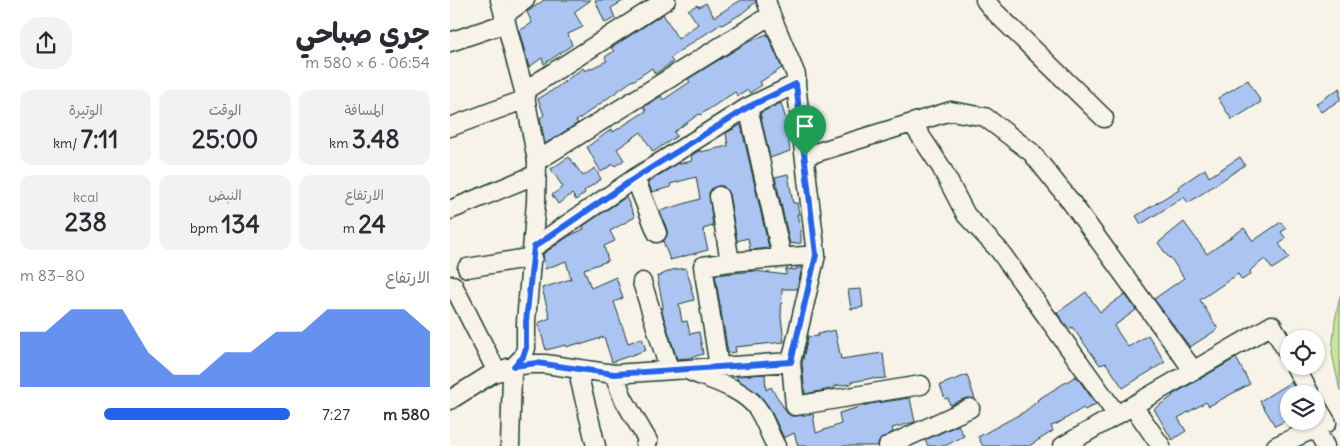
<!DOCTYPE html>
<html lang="ar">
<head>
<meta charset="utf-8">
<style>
  :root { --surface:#fff; --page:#f2f2f3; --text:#2b2b33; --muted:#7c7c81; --accent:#2563eb }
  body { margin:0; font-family:Delius,"Playpen Sans Arabic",sans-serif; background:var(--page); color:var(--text); direction:rtl; height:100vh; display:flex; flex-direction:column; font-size:19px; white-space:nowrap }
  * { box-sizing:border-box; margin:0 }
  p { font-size:16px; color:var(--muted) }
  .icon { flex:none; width:28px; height:28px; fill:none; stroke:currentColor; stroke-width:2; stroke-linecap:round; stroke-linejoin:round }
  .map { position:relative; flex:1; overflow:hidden; direction:ltr }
  .drawer { display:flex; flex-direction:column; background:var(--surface); width:450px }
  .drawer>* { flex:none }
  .controls { position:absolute; left:830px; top:330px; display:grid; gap:10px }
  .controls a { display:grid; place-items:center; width:45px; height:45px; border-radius:50%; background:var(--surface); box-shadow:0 1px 4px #0004; font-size:25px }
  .pin { position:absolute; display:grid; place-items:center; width:42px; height:42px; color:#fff; margin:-51px -21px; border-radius:50% 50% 50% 0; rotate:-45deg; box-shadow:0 0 5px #0007 }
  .pin .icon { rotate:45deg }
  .round { display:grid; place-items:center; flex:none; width:52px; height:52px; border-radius:20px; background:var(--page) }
  .overview { display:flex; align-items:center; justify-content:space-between; height:85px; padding:0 20px }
  h1 { font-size:28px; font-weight:700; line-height:38px }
  .metrics { display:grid; grid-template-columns:repeat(3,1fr); gap:8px; height:85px; padding:5px 20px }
  .metrics div { display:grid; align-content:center; border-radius:12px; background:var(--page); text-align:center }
  .metrics b { font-size:25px; font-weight:700 }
  .metrics small { font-size:14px; font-weight:400 }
  .metrics p { font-size:14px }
  .chart { height:140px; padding:10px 20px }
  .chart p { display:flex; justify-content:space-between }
  .chart svg { width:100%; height:90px; margin-top:5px; fill:var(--accent); opacity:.7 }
  ul { padding:0 20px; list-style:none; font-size:16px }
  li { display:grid; grid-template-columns:80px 60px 1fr; align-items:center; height:38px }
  li i { height:12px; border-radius:6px; background:var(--accent) }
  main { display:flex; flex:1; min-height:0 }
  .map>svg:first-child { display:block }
  .green { fill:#cae69d; stroke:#749268 }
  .building { fill:#abc4f2; stroke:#1f3d34 }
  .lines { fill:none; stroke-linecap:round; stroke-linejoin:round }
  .minor-casing { stroke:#1f3d34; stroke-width:21 }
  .minor { stroke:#f7f3e8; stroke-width:18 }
  .route-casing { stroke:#fff; stroke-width:10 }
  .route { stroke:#2563eb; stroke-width:6 }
</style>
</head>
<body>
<main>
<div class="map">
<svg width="890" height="446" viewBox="0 0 890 446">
  <rect width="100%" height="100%" fill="#f7f3e8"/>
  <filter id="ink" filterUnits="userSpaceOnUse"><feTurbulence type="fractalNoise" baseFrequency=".02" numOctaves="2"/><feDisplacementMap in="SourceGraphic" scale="10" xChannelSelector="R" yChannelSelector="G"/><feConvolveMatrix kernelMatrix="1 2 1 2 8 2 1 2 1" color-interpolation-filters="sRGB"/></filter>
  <g filter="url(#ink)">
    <path class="green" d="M890,296v95l-8,-38 3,-32z"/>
    <path class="building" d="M94,0h47l-17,12 9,15 -15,7 4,11 -28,19 -2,-6 -13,9 -10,-36 13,-8 -5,-11z
      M145,0h30l-14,8 4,10 -10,5z
      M291,0h15v2l-15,12 -19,11 -1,-1 -43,28 -8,6 3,4 -18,12 -3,-6 -19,13v-1l-57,41 2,2 -33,21 -5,-26 4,-3 -6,-16 15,-9 30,-22 2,3 22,-10 -2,-4 9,-6 -3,-3 52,-34 15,25 20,-15 -10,-14 9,-5 2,2 7,-4 8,14z
      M317,34l15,34 -22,14 2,3 -12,8 -2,-3 -10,6 -3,-4 -35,23 -1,-1 -25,18 3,4 -24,16 -12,-20 -24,17 7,11 -9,6 -2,-2 -12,8 -14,-25 25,-18 1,3 33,-21 -2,-4 17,-11 2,4 27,-18 -2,-3 29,-18 33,-20z
      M798,80l13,22 -29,18 -14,-22z
      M890,88v12l-19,12 -6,-8z
      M331,103l5,17 4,31 -20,7 -10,-45z
      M291,125l28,123 -19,2 -2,-12 -11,3 -8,-47 -6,-8h-5l-6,2 -3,5 4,33 -10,3 5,21 -38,10 -7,-19 4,-6v-5l-7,-19 40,-12 -4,-22 -26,7 1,3 -19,5 -4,-10 29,-18 15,-3 -1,-5 9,-6v2l28,-6 -2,-13z
      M119,157l14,19 12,-8 6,11 -17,12 1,2 -9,7 -4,-6 -14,10 -6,-9 11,-8 -12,-18z
      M790,157l5,8 -57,38 -4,-6 -43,27 -5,-8 43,-27 -1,-2 27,-18 4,8z
      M338,174l5,29h4l2,11h-2l4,17v12l-11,1 -15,-67z
      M176,197l9,20 -25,14 5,10 -11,5 4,15 -24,8 7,19 25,-11 7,21 -9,4 14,41 14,-5 4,12 -34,12 -8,-25 -24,8v-2l-14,4v-2l-20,5 -8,-27 12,-5 -8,-30 29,-9 -5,-18 -21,8 -2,-15 26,-18 15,-7 -1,-3z
      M734,222l23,32 37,-26 9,13 28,-19 5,7 -5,3 5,7 -7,5 10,14 -17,11 -7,-10 -12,9 -3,3 1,3 -9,6 -4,-6 -38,26 18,29 -28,18 -36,-48 30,-21 -14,-21 -1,1 -11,-15z
      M236,268l6,20h-1l3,12 -15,4 3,18 5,-1 3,13 9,-2 4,22 -14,4 -12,1 -15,-47 1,-6 -6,-30h5l-1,-1 11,-5z
      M346,268h6l-5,21h-15l-1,28 3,25 -49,5 1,5 -8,1 -13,-78 40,-4 31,4v-6l10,1z
      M411,289l2,18 -12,2 -3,-19z
      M636,292l14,20 25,-18 11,16 -22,16 14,21 20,-12 17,27 -42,26 -17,-25 -6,2 -28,-38 -3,2 -12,-16z
      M385,330l6,29 42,-6 3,25 -13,1v-1l-22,4v2l-16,2v2l-30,6 -3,-31 6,-26 10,-1v-2z
      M786,358l14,26 -41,22 -3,-4 -28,16 8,13 -14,9 -18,-31 19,-13 -1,-1z
      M315,374l1,16 5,-3 16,26 4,3h5l17,-2 3,19 25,-9 -2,-11 31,-9 40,-6 5,24 -23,6 1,4 -13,8 -2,6h-80l-4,-13 -10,5 -15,-31 -10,-13 -22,-15v-3z
      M517,375l8,24 -9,-1 -16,7 -2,-7 -3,1 -5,-14z
      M626,376l20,28 -11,6 -2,-2 -26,16 -6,2 2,5 -24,15h-46l-5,-9 46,-25 14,-11 -1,-1z
      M841,382l7,12h-9v25l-14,7 -15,-25z
      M508,425l6,11 -19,10h-17l-3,-6z"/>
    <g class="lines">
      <defs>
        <path id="minor" d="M50,0l24,91 13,70 -1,41 -10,120v26l-3,9 -9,9 -2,8 -2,72
          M316,0l5,15 25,60v9l20,171 -25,107 4,44 126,-21
          M535,0l9,11 110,107
          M54,15l21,-15
          M0,42l56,-19
          M74,91l142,-91
          M298,107l34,150
          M462,123l39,-12 34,6 46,35 40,50 122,168
          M0,127l76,-28
          M355,156l107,-33 29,44 25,48 33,35 118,165
          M87,161l234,-146
          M185,178l22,55
          M269,196l11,66
          M0,210l87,-36
          M84,247l101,-69 113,-71 48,-23
          M17,268l66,-11
          M192,282l27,87
          M3,285l44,87
          M845,366l15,28
          M269,367l-16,-101 27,-4 86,-7
          M132,370l-2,11 16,65
          M239,371c22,9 53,17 68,37 8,11 12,26 19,38
          M164,374l9,24 25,43 -3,5
          M0,400l43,-27 21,-7 15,-2h16l69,10 177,-12
          M683,406l28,40
          M865,428l10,18
          M438,446l82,-38
          M613,446l209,-121 17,30
          M826,446l51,-23 -11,-18"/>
      </defs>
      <use href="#minor" class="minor-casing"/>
      <use href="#minor" class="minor"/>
    </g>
  </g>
  <g class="lines" filter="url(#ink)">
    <defs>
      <path id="route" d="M346,84l20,171 -25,107 -177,12 -77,-11 -23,3 9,-9 3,-9v-26l8,-75 101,-69 113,-71z"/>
    </defs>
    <use href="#route" class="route-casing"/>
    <use href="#route" class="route"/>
  </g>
</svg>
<div class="controls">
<a><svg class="icon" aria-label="locate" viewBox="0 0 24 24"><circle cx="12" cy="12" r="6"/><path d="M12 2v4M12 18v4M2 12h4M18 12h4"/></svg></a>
<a><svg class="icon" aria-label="layers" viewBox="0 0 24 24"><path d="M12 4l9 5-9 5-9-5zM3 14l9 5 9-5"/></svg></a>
</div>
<div class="pin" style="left:355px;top:156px;background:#1e9e55"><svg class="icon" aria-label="arrive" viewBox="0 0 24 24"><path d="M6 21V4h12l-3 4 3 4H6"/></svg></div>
</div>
<section class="drawer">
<div class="overview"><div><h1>جري صباحي</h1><p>06:54 · 6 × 580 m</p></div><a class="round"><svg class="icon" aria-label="share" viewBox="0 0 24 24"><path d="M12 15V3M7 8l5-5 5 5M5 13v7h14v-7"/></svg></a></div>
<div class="metrics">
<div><p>المسافة</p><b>3.48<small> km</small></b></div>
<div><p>الوقت</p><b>25:00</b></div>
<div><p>الوتيرة</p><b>7:11<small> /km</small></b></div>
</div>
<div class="metrics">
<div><p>الارتفاع</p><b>24<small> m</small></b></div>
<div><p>النبض</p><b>134<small> bpm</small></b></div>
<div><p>kcal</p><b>238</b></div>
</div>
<div class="chart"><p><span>الارتفاع</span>80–83 m</p>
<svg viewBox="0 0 160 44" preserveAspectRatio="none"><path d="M0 44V17L10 17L20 6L30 6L40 6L50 27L60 38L70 38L80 27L90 27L100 17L110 17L120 6L130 6L140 6L150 6L160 17V44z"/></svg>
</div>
<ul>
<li><b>580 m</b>7:27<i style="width:69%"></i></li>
</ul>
</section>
</main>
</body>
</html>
